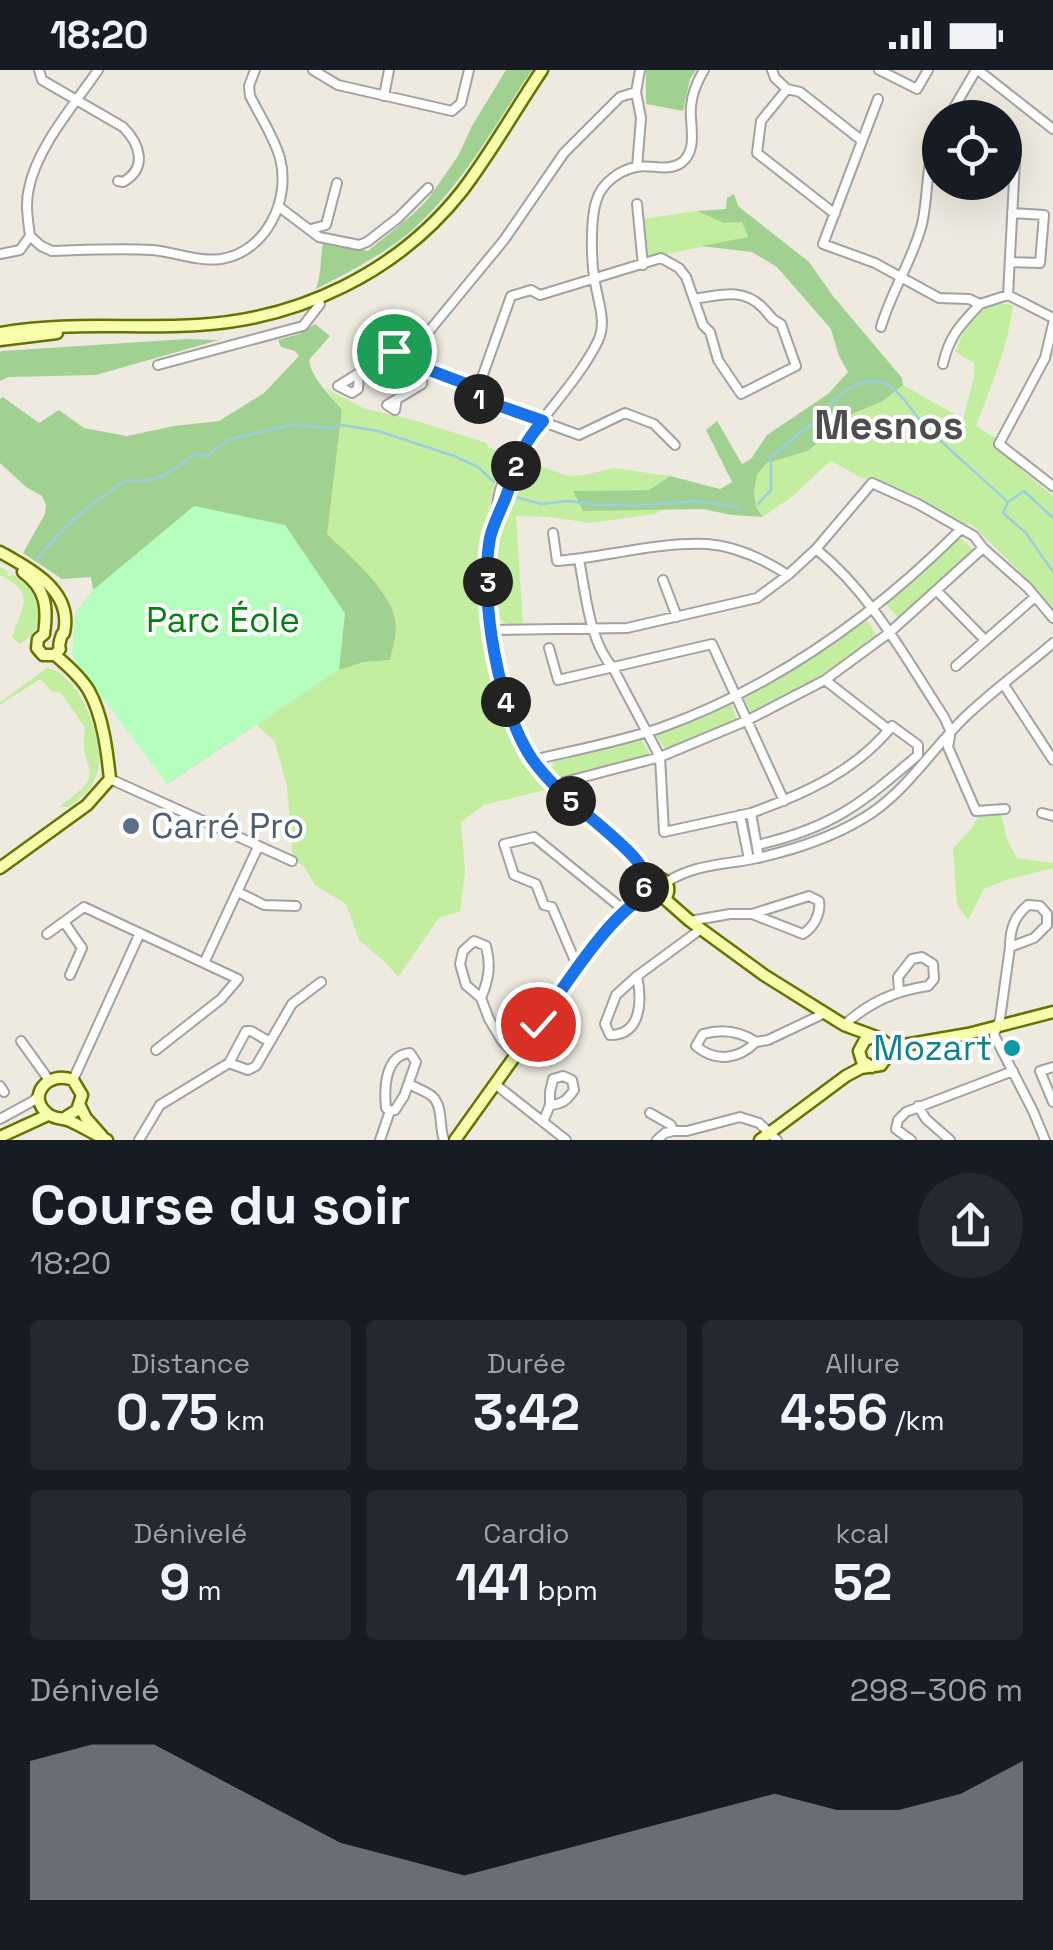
<!DOCTYPE html>
<html lang="fr">
<head>
<meta charset="utf-8">
<style>
  :root { --surface:#171b24; --page:#242831; --text:#f1f3f6; --muted:#9ea1a6; --accent:#8c9099 }
  body { margin:0; font-family:"Space Grotesk",sans-serif; background:var(--page); color:var(--text); height:100vh; display:flex; flex-direction:column; font-size:38px; white-space:nowrap }
  * { box-sizing:border-box; margin:0 }
  p { font-size:32px; color:var(--muted) }
  .icon { flex:none; width:55px; height:55px; fill:none; stroke:currentColor; stroke-width:2; stroke-linecap:round; stroke-linejoin:round }
  .map { position:relative; height:1070px; overflow:hidden }
  .drawer { display:flex; flex-direction:column; background:var(--surface); flex:1 }
  .drawer>* { flex:none }
  .controls { position:absolute; left:922px; top:30px; display:grid; gap:20px }
  .controls a { display:grid; place-items:center; width:100px; height:100px; border-radius:50%; background:var(--surface); box-shadow:0 10px 40px #0002; font-size:50px }
  .pin { position:absolute; display:grid; place-items:center; width:85px; height:85px; color:#fff; margin:-42px; border:5px solid #fff; border-radius:50%; box-shadow:0 2px 10px #0007 }
  .km { position:absolute; width:50px; height:50px; margin:-25px; border-radius:50%; background:#222; color:#fff; font-size:28px; line-height:50px; text-align:center }
  .round { display:grid; place-items:center; flex:none; width:105px; height:105px; border-radius:52px; background:var(--page) }
  .overview { display:flex; align-items:center; justify-content:space-between; height:170px; padding:0 30px }
  h1 { font-size:55px; font-weight:600; line-height:75px }
  .metrics { display:grid; grid-template-columns:repeat(3,1fr); gap:15px; height:170px; padding:10px 30px }
  .metrics div { display:grid; align-content:center; border-radius:10px; background:var(--page); text-align:center }
  .metrics b { font-size:50px; font-weight:600 }
  .metrics small { font-size:28px; font-weight:400 }
  .metrics p { font-size:28px }
  .chart { height:280px; padding:20px 30px }
  .chart p { display:flex; justify-content:space-between }
  .chart svg { width:100%; height:180px; margin-top:10px; fill:var(--accent); opacity:.7 }
  .status { display:flex; justify-content:space-between; align-items:center; height:70px; padding:0 50px; background:var(--surface); direction:ltr }
  .status svg { height:28px; fill:currentColor }
  .map>svg:first-child { display:block }
  .grass { fill:#c3ee9f }
  .forest { fill:#a1d190 }
  .park { fill:#b6febe }
  .lines { fill:none; stroke-linecap:round; stroke-linejoin:round }
  .stream { stroke:#9bcee0; stroke-width:2.5 }
  .street-casing { stroke:#a2a2a2; stroke-width:12 }
  .secondary-casing { stroke:#647400; stroke-width:15 }
  .street { stroke:#fff; stroke-width:8 }
  .secondary { stroke:#f8ffac; stroke-width:10 }
  .route-casing { stroke:#fff; stroke-width:20 }
  .route { stroke:#1a73e8; stroke-width:12 }
  .service-dot { fill:#5c6f8a; stroke:#fff; stroke-width:4 }
  .culture-dot { fill:#0f9aa8; stroke:#fff; stroke-width:4 }
  .labels { text-anchor:middle; dominant-baseline:central; stroke-width:8; stroke-linejoin:round; paint-order:stroke }
  .park-label { font-size:35px; fill:#028110; stroke:#fff }
  .service-label { font-size:35px; fill:#4e5e75; stroke:#fff; text-anchor:start }
  .culture-label { font-size:35px; fill:#0d838f; stroke:#fff; text-anchor:end }
  .quarter-label { font-size:40px; font-weight:bold; fill:#4e4e4e; stroke:#fff }
</style>
</head>
<body>
<div class="status"><b>18:20</b><svg viewBox="0 0 49 12"><path d="M0 12V9h3v3zM5 12V6h3v6zM10 12V3h3v9zM15 12V0h3v12zM26 1h20v11H26zM47 4h2v5h-2z"/></svg></div>
<div class="map">
<svg width="1053" height="1070" viewBox="0 0 1053 1070">
  <rect width="100%" height="100%" fill="#eeeadf"/>
  <path class="grass" d="M697,141l27,12 18,-1 6,15 -100,21 -6,-39z
    M995,233l18,2c-5,42 -22,81 -37,121l21,13 -3,7 59,50v113l-29,-33 -53,-52h-12l-40,-27 -44,-18 -14,-1 -29,-17 -4,2 -35,33 -30,21 -7,-10 -2,-15 3,-17 10,-12 41,-12 42,-36 33,-14 20,-16 60,34 11,-42v-14l-19,-11c11,-26 15,-36 40,-49z
    M326,319l37,19 54,13 70,22 1,4 22,9 -15,27 -11,48 -4,47 2,50 17,76 14,34 14,26 22,25 -65,16 -23,17 4,50 -5,39 -21,7 -41,59 -12,-14 -27,-23 -13,-36 -31,-19 -10,-17 -12,-10 -6,-71 -12,-45 -18,-17 82,-55 25,-8 25,-2c3,-10 7,-22 7,-32 1,-33 -47,-71 -70,-94l16,-124z
    M523,390l45,16 16,-1 29,-7 57,8 -21,14 -74,1 60,18h29l-9,5 -64,9 -41,-6 -34,-1 7,109 -17,-1 -6,-4 -5,-35 3,-49z
    M959,466l15,15 -75,68 -14,-16 39,-34z
    M0,497l8,4 -1,4 4,1 1,-2c26,17 42,49 8,70l-8,-7c11,-33 25,-42 -12,-62z
    M867,550l10,17 -63,43 -63,35 -8,-20 59,-31z
    M47,598c33,6 57,71 51,102 -4,17 -15,27 -29,37h-10c55,-40 18,-31 26,-79l-24,-35 -10,-2 -11,-12 -40,26v-3z
    M731,632l6,19 -71,29 -12,-17z
    M640,667l10,18 -92,23 -7,-7 3,-12z
    M1001,743l6,27 10,18 36,5v5l-47,12 -22,9 -16,31 -11,-15 -4,-57 19,-20 6,-11z"/>
  <path class="forest" d="M506,0h26c-38,56 -70,117 -122,162 -29,24 -61,40 -94,57 6,-17 4,-34 8,-49l44,11 45,-37 15,-15 30,-43 14,-30z
    M646,0h50l-6,9 -7,32 -37,-7z
    M734,124l4,12 71,56 24,34 69,82 1,7 -20,16 -33,14 -42,36 -41,12 -10,12 -3,17 2,15 7,10 -31,-2 -29,-6 -120,2 -10,-20 76,-1 21,-14 50,13 12,-7 -26,-52 11,-9 25,43 9,-5 16,-24 61,-41 20,-22 -9,-16 -8,-27 -54,-62 -25,-15 -51,-6 47,-9 -6,-15 -18,1 -27,-12 29,-2 1,-11z
    M315,254l15,12 -21,24c3,20 21,34 33,50l-15,124c22,22 70,61 69,94 0,10 -4,22 -6,32l-26,2 -25,8 -172,114 -92,-155v-15l18,-24 -2,-13 -29,2 -39,-26 22,-39 1,-9 -4,-9 -16,-9 -26,-24v-64l3,-2 36,26 20,-13 25,18 43,8 47,-10 45,-5 45,-28 35,-37 -4,-5 -14,-4 -3,-7 21,-6z
    M187,269l32,1 -123,35 -87,2 -9,4v-29l2,-1z"/>
  <path class="park" d="M194,436l91,19 60,88 -6,57 -172,114 -93,-124 -2,-6 3,-40 18,-24z"/>
  <g class="lines">
    <path class="stream" d="M512,426l29,8 28,-3 30,4h47l50,-4 43,6
      M758,434l13,-14v-33l44,-36 -3,5c15,-20 41,-52 70,-43 19,6 31,31 44,44 27,26 55,50 82,75
      M1053,448l-29,-27 -16,11 -5,11 23,20 27,39
      M37,490c28,-37 51,-53 89,-80 32,4 44,-6 68,-26l13,2 21,-16 63,-15 42,3 9,-3 36,6 76,25 24,11 16,15"/>
    <defs>
      <path id="street" d="M39,0l3,10 81,47c17,17 25,41 0,55l-5,-1
        M98,0c-23,34 -61,77 -69,118 -4,16 -1,32 1,48l11,10 11,5c33,-1 67,-3 100,-1 23,2 46,12 69,9 45,-7 70,-59 59,-101 -6,-21 -20,-42 -30,-62l-1,-10 6,-16
        M313,0l25,15 114,26 9,-8 8,-33
        M772,0l3,8 12,11 13,3 61,48
        M879,0l38,19 11,-19
        M978,0l75,59
        M787,19l-26,32 -4,32 78,61
        M384,26l5,-26
        M878,29l-55,145 52,19 64,35 30,1 11,5 28,-9 45,23
        M948,48l28,-48
        M637,97l4,-49 -5,-26 4,-22
        M637,134l6,61
        M278,136l41,31 40,8 8,-3 31,-24 30,-30
        M311,159l15,-4 11,-42
        M0,184l20,-4 10,-14
        M1010,192l30,1 4,-48 -32,-2
        M1008,225l7,-134
        M1053,254l-8,34 -46,86 54,42
        M881,257c10,-36 32,-67 41,-103 7,-30 3,-65 18,-93
        M943,294c6,-28 18,-40 37,-60
        M158,295l145,-39 17,-22
        M359,303l-1,16 -6,4 -14,-7c24,-15 49,-31 73,-45
        M477,318l-53,-20 -13,-27 14,-5 79,-96 60,-87 56,-56 16,-5
        M397,329l-2,11 -8,-5 35,-21 2,-16
        M675,375l-21,-21 -29,-11 -46,22 -104,-38 36,-101 20,-6 9,5 121,-37 18,10 7,9 17,48 7,7 8,28 23,34 55,-28 -15,-42c-10,-4 -10,-8 -18,-16 -20,-21 -43,-13 -69,-9
        M498,445l11,-26 8,-27
        M553,463l4,28c49,-4 100,-19 150,-17 28,2 58,16 81,31
        M816,479c55,44 90,110 128,168l7,15
        M579,490c7,34 10,81 34,108l47,89 4,75 87,-19
        M663,510l14,37
        M937,521l48,49
        M492,560l135,-2 130,-30 31,-23 28,-26 56,-66 46,21 56,32 9,12 45,40 25,30
        M549,578l9,32 154,-36 72,157
        M956,596l79,-69
        M825,610l64,50
        M1004,615l49,75
        M950,666l-2,11 28,64 29,-2
        M533,690c42,-10 86,-18 127,-32 115,-41 215,-113 300,-198
        M110,709l182,82
        M553,715l107,-28 86,-36 79,-41 64,-47 94,-85
        M1042,743l11,3
        M740,745l9,44
        M757,775c75,-17 104,-41 161,-90v-10l-26,-19c-36,45 -88,68 -141,87l8,45
        M650,808c-7,-8 -12,-17 -19,-24 -32,-33 -72,-57 -98,-95 -40,-56 -53,-169 -39,-235 3,-17 4,-36 13,-51 24,-48 67,-84 91,-132 9,-19 0,-39 -3,-59 -4,-20 -5,-64 2,-83 5,-16 23,-29 39,-32 15,-3 32,5 45,-4 18,-13 8,-39 10,-57 1,-12 7,-26 13,-36
        M667,812c29,-19 62,-17 95,-25 34,-8 70,-20 100,-38 42,-24 68,-68 103,-102 27,-26 59,-49 88,-74
        M238,822l26,13 32,1
        M690,851l40,-7h22l51,20c11,-7 18,-21 16,-33l-10,-5 -57,18
        M64,852l18,26 -12,27
        M47,864l37,-27 154,72 -17,20 -65,51
        M1010,877c0,-18 4,-30 18,-42l12,1 7,8v11l-13,13 -24,9 -10,72 -6,16 39,76 12,29
        M204,893l54,-116
        M578,898l-26,-61 -8,-2 -8,-21 -22,-9 -10,-31 30,-7 90,73
        M637,906c5,24 5,59 -27,59l-5,-11 11,-29 21,-19 64,-47
        M481,928c8,-19 10,-33 5,-52l-12,-5 -11,10 -3,13 6,21 15,13 8,21 13,22 14,14
        M844,955c26,-23 50,-34 84,-39l6,-7 -1,-15 -11,-7 -10,2 -14,18 1,13
        M21,971l28,39
        M756,972c-17,17 -40,21 -60,4l7,-12c18,-5 37,-3 53,8l12,-2 57,-27
        M229,993l17,-32h5l19,11
        M1053,997l-13,4 13,31
        M73,1010l67,-147
        M409,1014c7,4 19,8 24,13 10,10 6,30 11,43
        M495,1014l71,56
        M0,1016l4,6
        M918,1036l8,13 24,21
        M650,1043l21,12 2,6
        M0,1049l33,-18 7,-7
        M543,1052l7,-17v-13l3,-13 10,-3 9,4 2,10c-7,10 -11,14 -24,15
        M139,1070l21,-35 69,-42 19,7 8,-4 36,-62 29,-22
        M380,1070l10,-29 5,-1 9,-14 12,-34 -6,-9c-25,2 -26,35 -24,55l4,3
        M657,1070l8,-7 8,-2h14l53,-14 19,6 18,17
        M911,1070l-15,-11 2,-9 8,-8 107,-41"/>
      <path id="secondary" d="M0,263c65,-12 132,-4 198,-8 102,-6 200,-53 264,-134 29,-38 53,-81 80,-121
        M0,270l57,-7
        M0,482c27,15 69,36 65,74 -2,16 -1,-1 -5,15 -3,13 4,3 -5,14
        M23,502c23,17 25,35 21,62l-6,5 -1,9 6,7h12
        M0,798l87,-63 23,-26c-3,-28 -7,-63 -21,-88 -8,-14 -22,-26 -34,-36
        M646,826l-2,-11c12,-16 32,-3 21,14
        M665,829l25,22 74,54 80,50 35,13 8,6 17,1 64,-11 85,-22
        M872,997l-10,-6 -3,-10 6,-11 8,-3
        M80,1036l6,12 16,18
        M63,1049l14,-9 5,-15 -9,-15c-26,-10 -47,17 -25,34 6,5 15,4 22,7 13,6 24,13 37,19
        M0,1067l48,-22
        M455,1070l123,-172 46,-58 22,-14
        M760,1070l86,-64 15,-8 20,-3 8,-11"/>
    </defs>
    <use href="#street" class="street-casing"/>
    <use href="#secondary" class="secondary-casing"/>
    <use href="#street" class="street"/>
    <use href="#secondary" class="secondary"/>
  </g>
  <g class="lines">
    <defs>
      <path id="route" d="M394,281l17,-10 13,27 53,20 -3,9 69,24c-22,25 -24,37 -34,67 -5,17 -15,32 -19,50 -11,59 8,171 42,221 27,38 67,62 99,95 7,7 12,16 19,24l-6,11 2,7c-36,17 -84,94 -108,128"/>
    </defs>
    <use href="#route" class="route-casing"/>
    <use href="#route" class="route"/>
  </g>
  <circle class="service-dot" cx="131" cy="756" r="10"/>
  <circle class="culture-dot" cx="1012" cy="978" r="10"/>
  <g class="labels">
    <g class="park-label">
      <text x="223" y="550">Parc Éole</text>
    </g>
    <g class="service-label">
      <text x="151" y="756">Carré Pro</text>
    </g>
    <g class="culture-label">
      <text x="992" y="978">Mozart</text>
    </g>
    <g class="quarter-label">
      <text x="889" y="355">Mesnos</text>
    </g>
  </g>
</svg>
<div class="controls">
<a><svg class="icon" aria-label="locate" viewBox="0 0 24 24"><circle cx="12" cy="12" r="6"/><path d="M12 2v4M12 18v4M2 12h4M18 12h4"/></svg></a>
</div>
<div class="pin" style="left:394px;top:281px;background:#1e9e55"><svg class="icon" aria-label="arrive" viewBox="0 0 24 24"><path d="M6 21V4h12l-3 4 3 4H6"/></svg></div>
<div class="pin" style="left:538px;top:954px;background:#d93025"><svg class="icon" aria-label="check" viewBox="0 0 24 24"><path d="M5 12l5 5 9-10"/></svg></div>
<b class="km" style="left:479px;top:329px">1</b>
<b class="km" style="left:516px;top:396px">2</b>
<b class="km" style="left:488px;top:512px">3</b>
<b class="km" style="left:506px;top:632px">4</b>
<b class="km" style="left:571px;top:731px">5</b>
<b class="km" style="left:644px;top:817px">6</b>
</div>
<section class="drawer">
<div class="overview"><div><h1>Course du soir</h1><p>18:20</p></div><a class="round"><svg class="icon" aria-label="share" viewBox="0 0 24 24"><path d="M12 15V3M7 8l5-5 5 5M5 13v7h14v-7"/></svg></a></div>
<div class="metrics">
<div><p>Distance</p><b>0.75<small> km</small></b></div>
<div><p>Durée</p><b>3:42</b></div>
<div><p>Allure</p><b>4:56<small> /km</small></b></div>
</div>
<div class="metrics">
<div><p>Dénivelé</p><b>9<small> m</small></b></div>
<div><p>Cardio</p><b>141<small> bpm</small></b></div>
<div><p>kcal</p><b>52</b></div>
</div>
<div class="chart"><p><span>Dénivelé</span>298–306 m</p>
<svg viewBox="0 0 160 44" preserveAspectRatio="none"><path d="M0 44V10L10 6L20 6L30 14L40 22L50 30L60 34L70 38L80 34L90 30L100 26L110 22L120 18L130 22L140 22L150 18L160 10V44z"/></svg>
</div>
</section>
</body>
</html>
